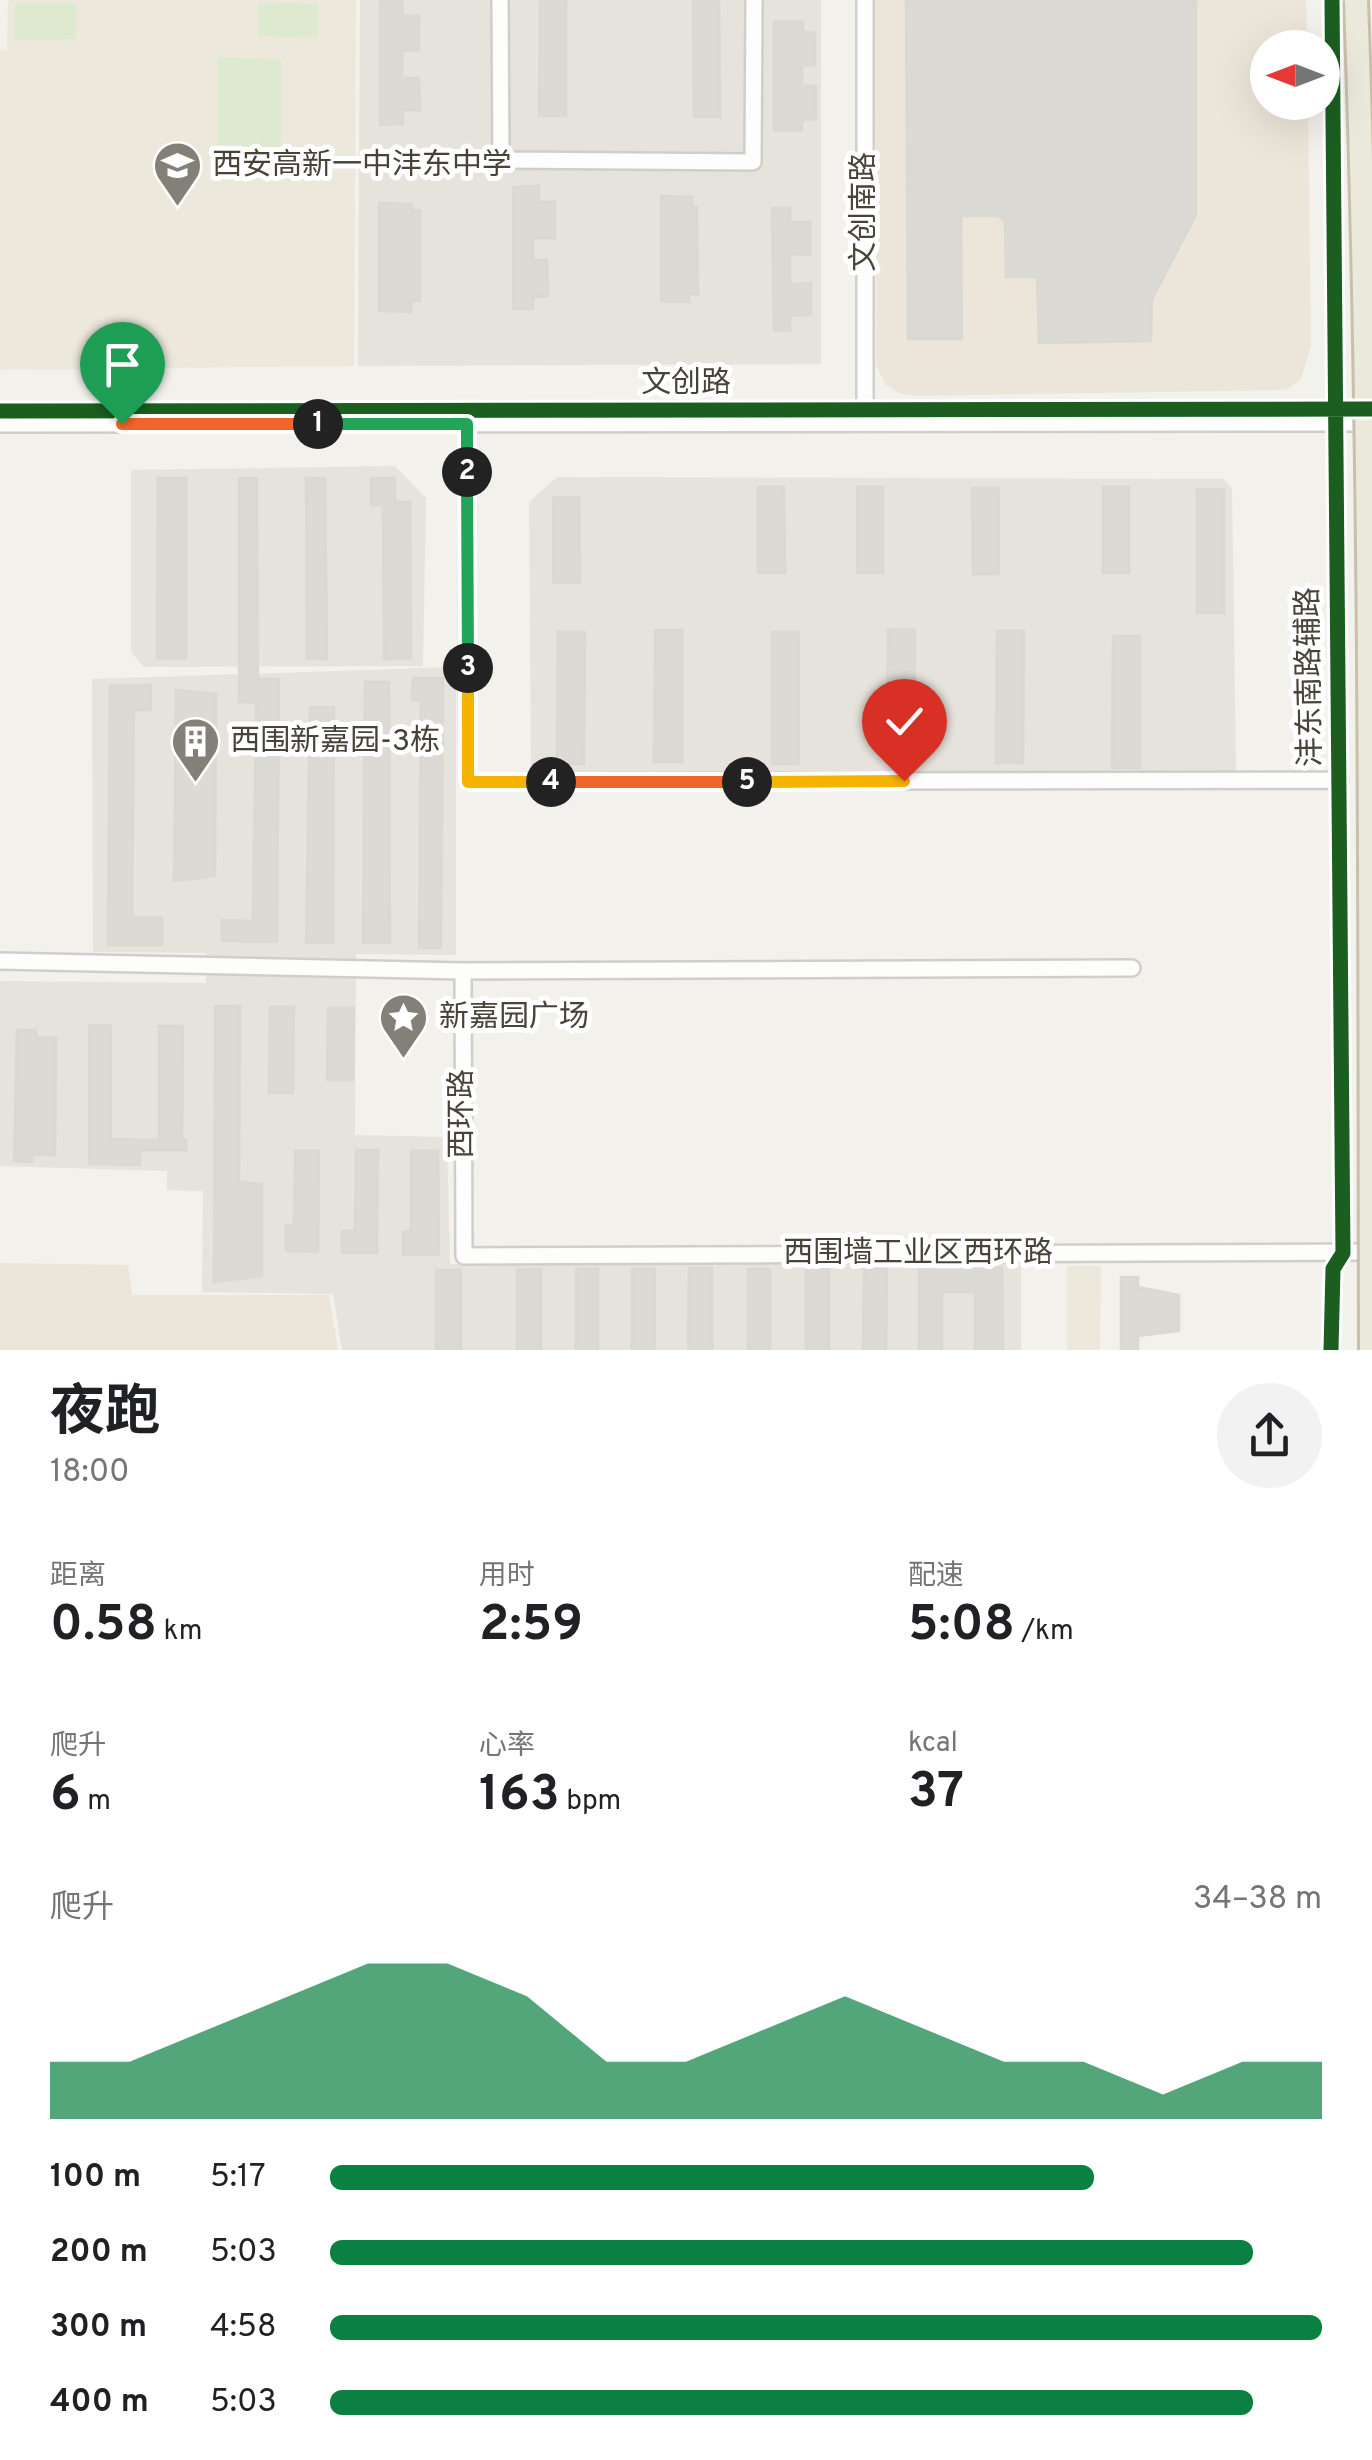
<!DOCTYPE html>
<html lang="zh">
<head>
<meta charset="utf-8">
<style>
  :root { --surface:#fff; --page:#f2f2f2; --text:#202124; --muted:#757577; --accent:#0b8043 }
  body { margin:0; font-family:Overpass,"Noto Sans SC",sans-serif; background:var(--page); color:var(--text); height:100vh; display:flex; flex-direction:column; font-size:38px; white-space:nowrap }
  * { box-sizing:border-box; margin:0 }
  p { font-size:32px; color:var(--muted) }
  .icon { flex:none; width:55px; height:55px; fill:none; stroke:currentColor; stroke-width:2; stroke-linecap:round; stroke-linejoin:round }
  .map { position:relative; height:1350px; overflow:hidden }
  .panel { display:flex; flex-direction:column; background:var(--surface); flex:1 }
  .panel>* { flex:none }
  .needle { width:65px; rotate:270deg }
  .buttons { position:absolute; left:1250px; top:30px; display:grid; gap:20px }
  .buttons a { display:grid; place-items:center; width:90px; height:90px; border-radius:50%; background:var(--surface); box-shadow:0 10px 40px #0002; font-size:50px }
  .pin { position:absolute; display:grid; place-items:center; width:85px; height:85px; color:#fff; margin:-102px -42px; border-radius:50% 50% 50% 0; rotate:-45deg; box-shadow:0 0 10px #0007 }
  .pin .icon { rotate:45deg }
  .km { position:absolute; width:50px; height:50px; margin:-25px; border-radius:50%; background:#222; color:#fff; font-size:28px; line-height:50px; text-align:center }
  .round { display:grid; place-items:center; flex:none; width:105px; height:105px; border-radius:52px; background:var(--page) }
  .overview { display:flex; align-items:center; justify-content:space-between; height:170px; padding:0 50px }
  h1 { font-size:55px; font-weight:700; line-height:75px }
  .figures { display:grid; grid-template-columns:repeat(3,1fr); gap:15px; height:170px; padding:10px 50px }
  .figures div { display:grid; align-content:center }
  .figures b { font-size:50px; font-weight:700 }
  .figures small { font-size:28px; font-weight:400 }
  .figures p { font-size:28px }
  .chart { height:280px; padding:20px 50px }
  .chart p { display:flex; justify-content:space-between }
  .chart svg { width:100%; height:180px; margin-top:10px; fill:var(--accent); opacity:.7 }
  ul { padding:0 50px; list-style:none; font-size:32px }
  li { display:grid; grid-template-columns:160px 120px 1fr; align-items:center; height:75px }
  li i { height:25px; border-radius:12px; background:var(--accent) }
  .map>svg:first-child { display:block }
  .residential { fill:#e5e3db }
  .commercial { fill:#ece6da }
  .education { fill:#ece9dc }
  .green { fill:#ddeacf }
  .building { fill:#dbdad5; stroke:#dad8d2; stroke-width:2.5 }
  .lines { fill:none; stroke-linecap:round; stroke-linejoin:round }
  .minor-casing { stroke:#d0ceca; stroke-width:20 }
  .minor { stroke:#fdfdfc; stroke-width:15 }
  .highway-bridge-casing { stroke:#c8c0aa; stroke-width:28; stroke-linecap:butt }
  .highway-bridge { stroke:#ebe8dc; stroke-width:22 }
  .cycleway-casing { stroke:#fff; stroke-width:21 }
  .cycleway { stroke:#1b5e20; stroke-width:15 }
  .split-1-casing { stroke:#fff; stroke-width:20 }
  .split-2-casing { stroke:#fff; stroke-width:20 }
  .split-3-casing { stroke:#fff; stroke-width:20 }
  .split-4-casing { stroke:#fff; stroke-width:20 }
  .split-5-casing { stroke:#fff; stroke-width:20 }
  .split-6-casing { stroke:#fff; stroke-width:20 }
  .split-1 { stroke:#f0652b; stroke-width:12 }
  .split-2 { stroke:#22a559; stroke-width:12 }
  .split-3 { stroke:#22a559; stroke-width:12 }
  .split-4 { stroke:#f5b400; stroke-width:12 }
  .split-5 { stroke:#f0652b; stroke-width:12 }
  .split-6 { stroke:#f5b400; stroke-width:12 }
  .labels { text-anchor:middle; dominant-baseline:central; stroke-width:10; stroke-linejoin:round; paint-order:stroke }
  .poi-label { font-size:30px; fill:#474339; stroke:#fff; text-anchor:start }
  .street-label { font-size:30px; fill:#474339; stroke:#fff }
</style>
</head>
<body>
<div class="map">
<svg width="1372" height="1350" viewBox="0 0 1372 1350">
  <rect width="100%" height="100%" fill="#f2f1ec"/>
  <path class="residential" d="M360,0h461v364l-463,2z
    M395,466l31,32 -3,168 -279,1 -13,-15v-182z
    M557,477l667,2 8,9 4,284 -705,3 -2,-273z
    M456,667v288l-100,-1 -1,181 92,2 3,127 571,-1v87h-679l-9,-56 -131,-2 1,-101 -36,-1v-19l-167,-5v-185l206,2v-30l-113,-1 -1,-273z"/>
  <path class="commercial" d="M875,0h431l1,47 -39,1v54l40,1 3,243 -10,33 -16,11 -371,6 -15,-3 -13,-8 -10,-20z
    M0,1263l128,2 4,30h197l9,55h-338z"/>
  <path class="education" d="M8,0h348l-2,366 -354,4v-320h7z
    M1067,1266h34l-1,84h-33z"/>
  <path class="green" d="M15,3h61v36l-61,1z
    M258,3l60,1v33l-60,-1z
    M218,58l63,1v107h-63z"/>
  <path class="building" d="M402,0l1,16h16v35h-17v27h17l1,32h-17v14l-23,1v-124z
    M540,0h26v116h-27z
    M693,0h26l1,117h-26z
    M906,0h290v215l-44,84 -1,42 -112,2 -2,-66h-31l-1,-55 -6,-6h-38l1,123h-54z
    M774,21h29v11l12,1v32l-13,1v20h14v33l-14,1v11h-28z
    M539,186v16h16v36h-22v22h14l1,36 -15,1v12h-20v-122z
    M661,196l31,1v10h5l1,87h-9v8l-28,-1z
    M379,203l33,1v7l8,-1v91h-9v11l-32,-1z
    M772,208h18v14h20v33l-20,-1v30l21,-1v32l-21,1v14l-16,1z
    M158,478h28v181h-29z
    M239,478h18l1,201h21l-2,263 -55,-1v-21l31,1 3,-218 -17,-1z
    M306,478h19l2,181h-20z
    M371,478h24v24h15l1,157h-27l-1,-154h-12z
    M758,487h26l1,86h-27z
    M857,487h26v86h-26z
    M1103,487h26v86h-26z
    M972,488h27v86h-26z
    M1197,489h27v124h-27z
    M553,497h26l1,86h-27z
    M888,629l27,1 -1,132 -27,-1z
    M655,630h27v132h-28z
    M997,631h27l-1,132h-27z
    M558,632h27l-1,132h-27z
    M772,632h27v132h-27z
    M1113,636h27v132h-28z
    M413,678h30l-2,270h-22l2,-248h-9z
    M365,682h24l1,261h-27z
    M110,685h41v25h-17l-2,207h30v28h-54z
    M176,690l40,4 -1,182 -41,5z
    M310,707h24l-1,236h-27z
    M215,1006h25l-1,176 23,2v92l-48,6z
    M270,1007h24l-1,86h-24z
    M328,1008h26l-1,72h-26z
    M89,1025h22v114l48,1v-114h24l-1,114h4v10h-46v15l-51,-1z
    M17,1030h19v7l20,1 -1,117h-23v7l-18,-1z
    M356,1150h22l-1,103h-35v-22h13z
    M295,1151h24l-1,101 -32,-1v-25h8z
    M411,1151h27l1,104h-36v-23l8,-1z
    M919,1266l83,2 1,82h-28v-58h-33v58h-23z
    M689,1268h23v82h-24z
    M806,1268h23v82h-23z
    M864,1268h23l-1,82h-23z
    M517,1269h24v81h-24z
    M576,1269h22v81h-22z
    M632,1269h23v81h-23z
    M748,1269h22v81h-22z
    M436,1270h25v80h-25z
    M1121,1277h17v10l41,8v36l-41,5v14h-17z"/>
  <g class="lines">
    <defs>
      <path id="minor" d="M500,0l1,160 252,2 1,-162
        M0,411l1372,-2
        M865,416v-416
        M467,418l1,364 872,-2
        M0,424l1372,-1
        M0,961l463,10 669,-3
        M463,971l1,285 908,-4
        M1331,1350l2,-81 10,-16 -11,-1253"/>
    </defs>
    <use href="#minor" class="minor-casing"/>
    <use href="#minor" class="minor"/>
    <defs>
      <path id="highway-bridge" d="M1356,0c16,449 14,900 15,1350"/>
    </defs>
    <use href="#highway-bridge" class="highway-bridge-casing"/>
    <use href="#highway-bridge" class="highway-bridge"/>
    <defs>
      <path id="cycleway" d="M0,411l1372,-2
        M1331,1350l2,-81 10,-16 -11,-1253"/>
    </defs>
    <use href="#cycleway" class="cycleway-casing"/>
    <use href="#cycleway" class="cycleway"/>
  </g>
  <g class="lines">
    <defs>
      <path id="split-1" d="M122,424h196"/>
      <path id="split-2" d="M318,424h149v48"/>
      <path id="split-3" d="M467,472l1,196"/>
      <path id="split-4" d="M468,668v114h83"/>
      <path id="split-5" d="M551,782h196"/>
      <path id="split-6" d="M747,782l157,-1"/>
    </defs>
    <use href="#split-1" class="split-1-casing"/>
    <use href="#split-2" class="split-2-casing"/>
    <use href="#split-3" class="split-3-casing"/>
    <use href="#split-4" class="split-4-casing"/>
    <use href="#split-5" class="split-5-casing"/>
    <use href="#split-6" class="split-6-casing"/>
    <use href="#split-1" class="split-1"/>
    <use href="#split-2" class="split-2"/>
    <use href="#split-3" class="split-3"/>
    <use href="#split-4" class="split-4"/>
    <use href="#split-5" class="split-5"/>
    <use href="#split-6" class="split-6"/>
  </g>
  <defs>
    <symbol id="school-pin" viewBox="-11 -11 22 30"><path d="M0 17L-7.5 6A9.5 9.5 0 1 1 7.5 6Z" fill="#838078" stroke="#fff"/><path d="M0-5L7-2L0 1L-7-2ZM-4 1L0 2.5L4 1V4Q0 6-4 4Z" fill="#fff"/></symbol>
    <symbol id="building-pin" viewBox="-11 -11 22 30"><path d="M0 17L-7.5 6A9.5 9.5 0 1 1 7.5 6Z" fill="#838078" stroke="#fff"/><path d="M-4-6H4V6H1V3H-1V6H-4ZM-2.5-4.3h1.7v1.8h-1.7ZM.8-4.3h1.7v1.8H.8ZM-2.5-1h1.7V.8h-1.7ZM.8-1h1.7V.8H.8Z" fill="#fff"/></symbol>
    <symbol id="sight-pin" viewBox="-11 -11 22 30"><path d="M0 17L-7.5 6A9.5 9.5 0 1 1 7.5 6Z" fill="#838078" stroke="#fff"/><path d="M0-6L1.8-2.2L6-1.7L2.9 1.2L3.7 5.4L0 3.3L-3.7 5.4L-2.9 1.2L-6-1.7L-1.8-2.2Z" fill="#fff"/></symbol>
  </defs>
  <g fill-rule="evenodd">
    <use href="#school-pin" x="150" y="138" width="55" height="75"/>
    <use href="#building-pin" x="168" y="714" width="55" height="75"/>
    <use href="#sight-pin" x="376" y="990" width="55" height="75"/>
  </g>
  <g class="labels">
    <g class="poi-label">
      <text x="212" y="166">西安高新一中沣东中学</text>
      <text x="230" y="742">西围新嘉园-3栋</text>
      <text x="439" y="1018">新嘉园广场</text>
    </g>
    <g class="street-label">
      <text transform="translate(865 212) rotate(-90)">文创南路</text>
      <text x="686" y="384">文创路</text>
      <text transform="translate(1311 677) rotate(-91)">沣东南路辅路</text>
      <text transform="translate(463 1114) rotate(-90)">西环路</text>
      <text x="918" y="1254">西围墙工业区西环路</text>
    </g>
  </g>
</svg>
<div class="buttons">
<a><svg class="needle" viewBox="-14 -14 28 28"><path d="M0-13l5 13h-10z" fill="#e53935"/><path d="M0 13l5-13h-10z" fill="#757577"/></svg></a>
</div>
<div class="pin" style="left:122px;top:424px;background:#1e9e55"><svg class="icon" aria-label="arrive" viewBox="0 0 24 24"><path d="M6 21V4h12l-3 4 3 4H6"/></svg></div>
<div class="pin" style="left:904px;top:781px;background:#d93025"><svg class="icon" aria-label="check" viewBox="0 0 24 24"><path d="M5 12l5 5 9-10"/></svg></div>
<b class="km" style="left:318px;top:424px">1</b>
<b class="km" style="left:467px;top:472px">2</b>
<b class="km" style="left:468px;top:668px">3</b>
<b class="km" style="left:551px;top:782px">4</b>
<b class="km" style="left:747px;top:782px">5</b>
</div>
<section class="panel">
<div class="overview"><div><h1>夜跑</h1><p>18:00</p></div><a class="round"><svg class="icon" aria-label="share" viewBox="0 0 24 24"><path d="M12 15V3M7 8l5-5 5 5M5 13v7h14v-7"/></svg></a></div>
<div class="figures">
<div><p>距离</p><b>0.58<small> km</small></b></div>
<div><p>用时</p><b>2:59</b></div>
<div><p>配速</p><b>5:08<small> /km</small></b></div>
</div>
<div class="figures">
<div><p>爬升</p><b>6<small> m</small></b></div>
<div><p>心率</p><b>163<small> bpm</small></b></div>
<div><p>kcal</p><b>37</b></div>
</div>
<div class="chart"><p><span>爬升</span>34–38 m</p>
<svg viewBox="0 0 160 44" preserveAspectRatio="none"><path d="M0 44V30L10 30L20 22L30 14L40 6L50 6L60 14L70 30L80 30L90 22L100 14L110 22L120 30L130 30L140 38L150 30L160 30V44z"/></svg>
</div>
<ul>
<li><b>100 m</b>5:17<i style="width:77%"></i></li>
<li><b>200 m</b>5:03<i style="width:93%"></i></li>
<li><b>300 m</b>4:58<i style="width:100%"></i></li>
<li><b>400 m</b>5:03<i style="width:93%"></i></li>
</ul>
</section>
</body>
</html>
